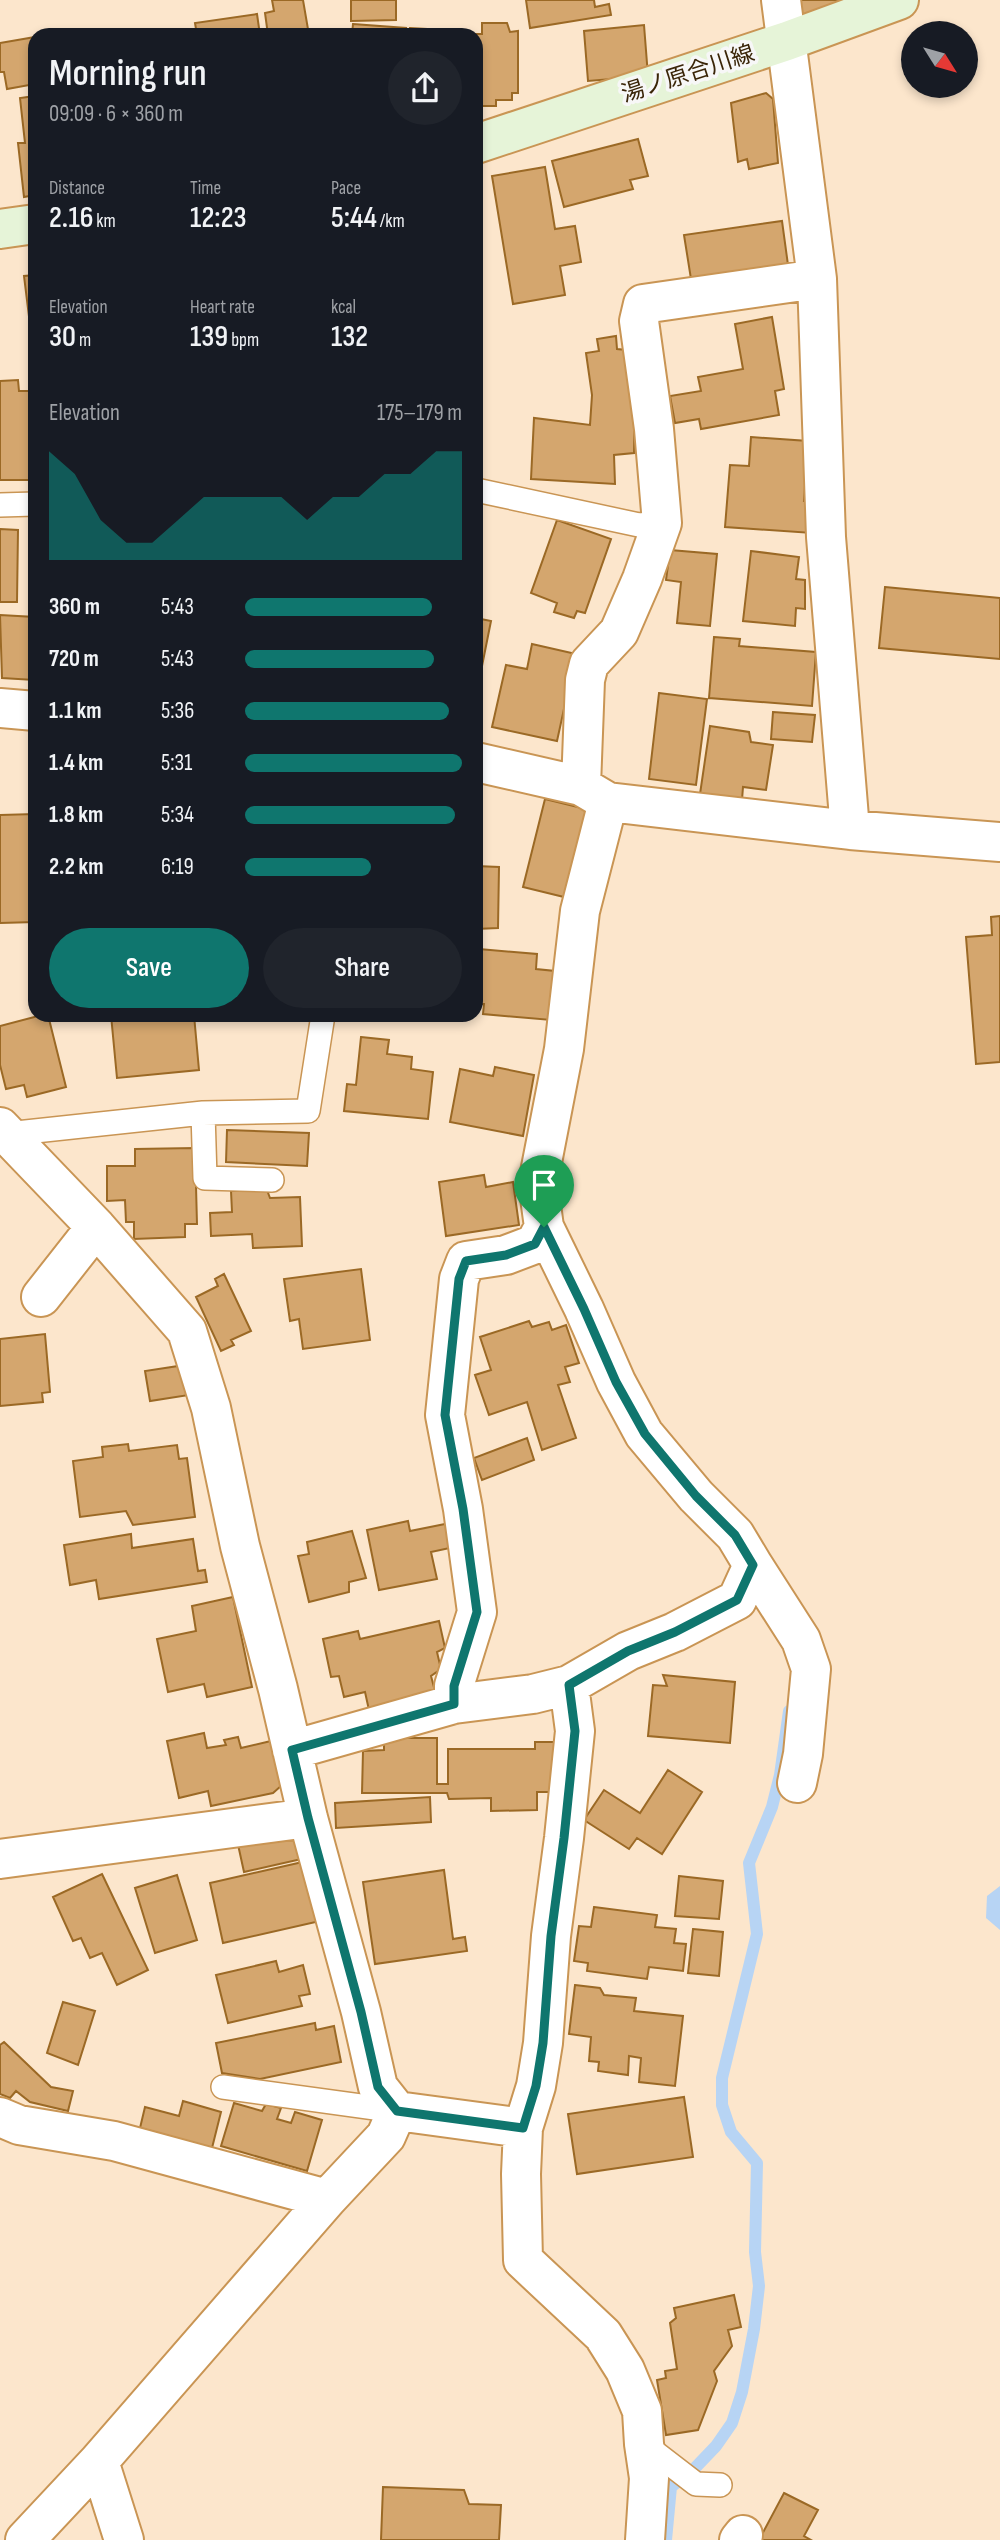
<!DOCTYPE html>
<html lang="en">
<head>
<meta charset="utf-8">
<style>
  :root { --surface:#171b24; --page:#20242c; --text:#f1f3f6; --muted:#9ea1a6; --accent:#0f766e }
  body { margin:0; font-family:"Sofia Sans Condensed","Noto Sans JP",sans-serif; background:var(--page); color:var(--text); height:100vh; display:flex; flex-direction:column; font-size:26px; white-space:nowrap }
  * { box-sizing:border-box; margin:0 }
  p { font-size:23px; color:var(--muted) }
  .icon { flex:none; width:38px; height:38px; fill:none; stroke:currentColor; stroke-width:2; stroke-linecap:round; stroke-linejoin:round }
  .map { position:relative; flex:1; overflow:hidden }
  .sheet { position:absolute; left:28px; top:28px; width:455px; height:994px; display:flex; flex-direction:column; background:var(--surface); border-radius:21px; box-shadow:0 4px 10px #0003 }
  .sheet>* { flex:none }
  .needle { width:46px; rotate:127deg }
  .tools { position:absolute; left:901px; top:21px; display:grid; gap:14px }
  .tools a { display:grid; place-items:center; width:77px; height:77px; border-radius:50%; background:var(--surface); box-shadow:0 4px 10px #0003; font-size:35px }
  .pin { position:absolute; display:grid; place-items:center; width:60px; height:60px; color:#fff; margin:-72px -30px; border-radius:50% 50% 50% 0; rotate:-45deg; box-shadow:0 0 7px #0007 }
  .pin .icon { rotate:45deg }
  .round { display:grid; place-items:center; flex:none; width:74px; height:74px; border-radius:37px; background:var(--page) }
  .overview { display:flex; align-items:center; justify-content:space-between; height:119px; padding:0 21px }
  h1 { font-size:38px; font-weight:600; line-height:52px }
  .stats { display:grid; grid-template-columns:repeat(3,1fr); gap:10px; height:119px; padding:7px 21px }
  .stats div { display:grid; align-content:center }
  .stats b { font-size:30px; font-weight:600 }
  .stats small { font-size:19px; font-weight:400 }
  .stats p { font-size:19px }
  .chart { height:196px; padding:14px 21px }
  .chart p { display:flex; justify-content:space-between }
  .chart svg { width:100%; height:126px; margin-top:7px; fill:var(--accent); opacity:.7 }
  .primary-button { display:flex; gap:14px; margin-top:auto; padding:14px 21px }
  .primary-button a { flex:1; height:80px; border-radius:42px; background:var(--accent); color:#fff; font-size:28px; font-weight:600; line-height:80px; text-align:center }
  .primary-button a+a { background:var(--page); color:var(--text) }
  ul { padding:0 21px; list-style:none; font-size:23px }
  li { display:grid; grid-template-columns:112px 84px 1fr; align-items:center; height:52px }
  li i { height:18px; border-radius:9px; background:var(--accent) }
  .map>svg:first-child { display:block }
  .water { fill:#b7d4f4 }
  .lines { fill:none; stroke-linecap:round; stroke-linejoin:round }
  .stream { stroke:#b7d4f4; stroke-width:12 }
  .building { fill:#d4a66e; stroke:#9b6925; stroke-width:2 }
  .lane-casing { stroke:#c99554; stroke-width:26 }
  .street-casing { stroke:#c99554; stroke-width:42 }
  .secondary-casing { stroke:#c99554; stroke-width:42 }
  .lane { stroke:#fff; stroke-width:23 }
  .street { stroke:#fff; stroke-width:38 }
  .secondary { stroke:#e6f4d8; stroke-width:38 }
  .route-casing { stroke:#fff; stroke-width:14 }
  .route { stroke:#0f766e; stroke-width:9 }
  .labels { text-anchor:middle; dominant-baseline:central; stroke-width:7; stroke-linejoin:round; paint-order:stroke }
  .street-label { font-size:23px; fill:#3a2508; stroke:#f7f7f7 }
</style>
</head>
<body>
<div class="map">
<svg width="1000" height="2540" viewBox="0 0 1000 2540">
  <rect width="100%" height="100%" fill="#fce6cc"/>
  <path class="water" d="M1000,1886v44l-14,-12 1,-22z"/>
  <g class="lines">
    <path class="stream" d="M666,2540l5,-53 23,-18 22,-23 16,-23 10,-31 12,-63 5,-43 -4,-34 2,-89 -26,-31 -9,-27v-27l35,-144 -8,-71 23,-56 8,-32 9,-64"/>
  </g>
  <path class="building" d="M272,0h31l6,35h-41l-3,-22 9,-2z
    M351,0h45v20l-45,1z
    M526,0h68l1,7 14,-3 2,11 -81,13z
    M794,0h48l-43,18z
    M257,14l3,21h-63l-2,-12z
    M482,23h25l3,9 8,-1v62h-6v7h-16v6h-19l1,-6 -2,1v-66l-3,-1h9z
    M353,24l53,4 -1,7h-53z
    M644,25l4,51 -60,5 -4,-50z
    M410,28l34,2 -1,5h-33z
    M70,30l1,5h-26z
    M35,37v47l-28,5 -3,-17h-4v-29z
    M766,93l7,6 5,64 -29,6 -2,-10 -9,3 -7,-59z
    M35,96v99l-11,2 -6,-54h7l-5,-45z
    M638,139l10,37 -18,4 3,9 -69,18 -12,-46z
    M545,167l10,62 20,-3 6,36 -21,4 5,29 -52,9 -21,-128z
    M782,221l6,44 -97,14 -7,-44z
    M35,275v74h-2l-9,-73z
    M772,317l12,72 -9,2 4,24 -78,14 -2,-10 -24,4 -5,-27 31,-5 -3,-14 45,-8 -8,-45z
    M616,336l1,13 10,1 8,50 -1,53 -20,2 1,29 -84,-5 3,-61 56,7 2,-30 -6,-42 13,-2 -2,-12z
    M18,380l1,11h16v89h-35v-99z
    M751,437l57,4 -4,60h11l-3,32 -87,-6 5,-62 19,1z
    M557,520l54,19 -26,74 -8,-2 -3,7 -20,-6 3,-9 -26,-10z
    M0,529l18,1 -1,72h-17z
    M670,550l47,4 -7,72 -33,-3 4,-41 -15,-2z
    M751,551l48,6 -3,22 9,1v29l-9,-1 -1,18 -52,-5z
    M885,587l115,11v61l-121,-11z
    M0,615l35,2 -1,63 -32,-2z
    M476,618l15,3 -10,50 -5,-1z
    M714,637l26,2 -1,7 77,6 -4,54 -103,-8z
    M532,644l44,10 -19,87 -65,-14 14,-62 21,4z
    M476,678l4,1 -4,23z
    M659,693l48,6 -11,86 -47,-6z
    M773,712l42,3 -3,27 -41,-3z
    M710,726l39,6 2,10 22,3 -7,45 -23,-3 -1,13 -42,-6z
    M545,799l45,11 -22,88 -45,-11z
    M35,814v108l-35,1v-108z
    M476,866l23,1 -1,61 -22,1z
    M1000,916v146l-24,2 -10,-127 26,-2 -1,-18z
    M479,949l58,5 -1,15 19,2 -4,49 -68,-6 1,-10h-8z
    M42,1015h6l18,72 -39,10 -3,-12 -18,4 -6,-24v-39z
    M111,1015h83l5,55 -82,8z
    M361,1037l28,3 -2,14 25,3 -1,12 22,3 -5,47 -84,-8 3,-27 9,1z
    M495,1067l39,8 -11,61 -73,-14 10,-53 33,7z
    M227,1130l82,3 -2,33 -81,-4z
    M195,1148l2,76h-12v13l-51,2v-17h-8l-1,-22 -18,1v-35h28v-17z
    M484,1175l2,12 27,-5 6,43 -73,11 -7,-54z
    M267,1190l3,8 30,-1 2,49 -49,2 -1,-14 -41,2 -1,-23 22,-1 -1,-21z
    M361,1269l9,71 -67,9 -4,-30 -9,2 -6,-42z
    M224,1274l27,57 -20,9 3,5 -13,6 -25,-54 22,-11 -3,-7z
    M529,1321l3,6 17,-5 3,8 14,-5 13,38 -14,4 5,15 -12,3 18,53 -34,12 -15,-48 -38,13 -14,-40 16,-5 -11,-33z
    M45,1334l5,58 -8,1 1,9 -43,4v-67z
    M185,1365l4,30 -39,6 -5,-30z
    M527,1438l7,22 -52,20 -8,-22z
    M128,1444l1,7 48,-6 2,14 8,-1 8,59 -62,8 -7,-14 -46,6 -7,-56 30,-4 -1,-10z
    M408,1521l2,10 45,-9 4,24 -28,6 6,27 -58,11 -12,-60z
    M352,1531l14,47 -17,4v10l-40,10 -11,-46 11,-2 -2,-12z
    M131,1534l1,14 61,-9 5,32 7,-1 2,12 -108,17 -3,-19 -26,5 -6,-40z
    M233,1597l19,90 -45,10 -3,-13 -36,8 -11,-53 39,-8 -4,-25z
    M439,1621l6,27 -8,4 4,17 -10,7 5,19 -67,15 -4,-18 -21,5 -5,-21 -8,1 -8,-38 35,-8 2,8z
    M663,1675l72,7 -5,61 -82,-7 5,-51 14,1z
    M204,1733l3,15 19,-3 -2,-5 14,-3 3,11 30,-7 10,45 -8,7 -62,13 -3,-15 -29,7 -12,-57z
    M384,1738h53v46h11v-35h87v-7h19l8,50h-25v18l-46,1v-13l-42,1 -2,-6h-85l1,-42 21,-1z
    M668,1770l34,22 -40,62 -25,-16 -8,11 -45,-29 20,-30 36,23z
    M430,1797l1,25 -95,6 -1,-25z
    M300,1826l6,32 -62,14 -7,-32z
    M307,1861l13,60 -97,22 -13,-60z
    M444,1870l9,69 12,-2 2,14 -92,13 -12,-82z
    M102,1874l46,96 -31,15 -15,-32 -12,5 -9,-20 -8,3 -20,-44z
    M177,1875l20,65 -42,13 -20,-65z
    M679,1876l44,5 -4,38 -44,-3z
    M594,1907l63,8 -2,12 21,2 -2,14 12,1 -3,27 -34,-4 -2,12 -60,-8 1,-8 -14,-2 5,-35 12,1z
    M693,1929l30,3 -4,44 -31,-3z
    M276,1961l3,11 24,-7 7,29 -11,2 3,10 -74,17 -12,-48z
    M575,1985l25,3 4,7 32,3 -2,13 49,5 -8,70 -36,-4 2,-24 -12,-2 -1,19 -30,-4 1,-9 -10,-1 2,-24 -22,-3z
    M63,2002l32,9 -17,54 -31,-12z
    M315,2023l1,7 18,-4 7,36 -81,17 -38,-6 -6,-30z
    M4,2042l47,45 22,4 -5,20 -38,-9 -14,-11 -6,7 -10,-4v-49z
    M684,2097l9,60 -116,17 -9,-60z
    M183,2101l38,11 -9,36 -72,-20 5,-21 34,9z
    M234,2103l28,8 4,-7 15,4 -4,11 14,4 4,-11 27,8 -15,51 -86,-25z
    M734,2295l7,32 -13,3 4,16 -18,25 3,10 -19,49 -32,5 -9,-55 9,-2 -1,-7 12,-2 -7,-46 6,-5 -2,-10z
    M383,2487l81,3 5,14 32,1 -2,35h-118z
    M784,2493l34,17 -14,26 7,4h-52z"/>
  <g class="lines">
    <defs>
      <path id="lane" d="M476,490l163,35 23,-2
        M0,505l35,-1
        M203,1113l2,65 67,2
        M7,1134l196,-21 105,-2 15,-96
        M223,2087l174,24
        M644,2444l52,40 24,1"/>
      <path id="street" d="M781,0l36,279 9,258 24,293
        M0,708l35,3
        M476,762l105,24 27,16 242,28 150,12
        M581,786l4,-106 4,-16 30,-32 23,-53 20,-56 -8,-94 -15,-108 4,-17 174,-25
        M608,802l-28,109 -16,138 -26,134 6,44 40,82 32,73 28,52 52,62 39,39 18,30 -16,35 -62,32 -47,19 -59,34 6,46 -11,107 -13,98 -8,107 -7,43 -13,42 -2,46 2,86 80,75 22,35 17,41 2,33 5,34 -4,62
        M0,1127l96,100 91,104 24,77 29,138 38,143 30,129 53,194 17,75 19,24 126,17
        M41,1297l55,-70
        M753,1565l48,75 10,29 -8,85 -6,29
        M454,1704v-18l23,-74 -14,-103 -18,-94 14,-136 7,-18 40,-6 29,-11 9,-17
        M292,1750l162,-46 79,-10 36,-9
        M0,1859l308,-41
        M0,2117l19,8 95,16 213,58
        M25,2540l74,-79
        M124,2540l-25,-79 228,-262 59,-63 11,-25
        M739,2540l4,-5"/>
      <path id="secondary" d="M476,144l311,-103 112,-41
        M0,229l35,-5"/>
    </defs>
    <use href="#lane" class="lane-casing"/>
    <use href="#street" class="street-casing"/>
    <use href="#secondary" class="secondary-casing"/>
    <use href="#lane" class="lane"/>
    <use href="#street" class="street"/>
    <use href="#secondary" class="secondary"/>
  </g>
  <g class="lines">
    <defs>
      <path id="route" d="M544,1227l40,82 32,73 29,52 51,62 39,39 18,30 -16,35 -62,32 -47,19 -59,34 6,46 -11,107 -13,98 -8,107 -7,43 -13,42 -126,-17 -19,-24 -17,-75 -53,-194 -16,-68 162,-46v-18l23,-74 -14,-103 -18,-94 14,-136 7,-18 40,-6 29,-11z"/>
    </defs>
    <use href="#route" class="route-casing"/>
    <use href="#route" class="route"/>
  </g>
  <g class="labels">
    <g class="street-label">
      <text transform="translate(688 74) rotate(-18)">湯ノ原合川線</text>
    </g>
  </g>
</svg>
<div class="tools">
<a><svg class="needle" viewBox="-14 -14 28 28"><path d="M0-13l5 13h-10z" fill="#e53935"/><path d="M0 13l5-13h-10z" fill="#9ea1a6"/></svg></a>
</div>
<div class="pin" style="left:544px;top:1227px;background:#1e9e55"><svg class="icon" aria-label="arrive" viewBox="0 0 24 24"><path d="M6 21V4h12l-3 4 3 4H6"/></svg></div>
<section class="sheet">
<div class="overview"><div><h1>Morning run</h1><p>09:09 · 6 × 360 m</p></div><a class="round"><svg class="icon" aria-label="share" viewBox="0 0 24 24"><path d="M12 15V3M7 8l5-5 5 5M5 13v7h14v-7"/></svg></a></div>
<div class="stats">
<div><p>Distance</p><b>2.16<small> km</small></b></div>
<div><p>Time</p><b>12:23</b></div>
<div><p>Pace</p><b>5:44<small> /km</small></b></div>
</div>
<div class="stats">
<div><p>Elevation</p><b>30<small> m</small></b></div>
<div><p>Heart rate</p><b>139<small> bpm</small></b></div>
<div><p>kcal</p><b>132</b></div>
</div>
<div class="chart"><p><span>Elevation</span>175–179 m</p>
<svg viewBox="0 0 160 44" preserveAspectRatio="none"><path d="M0 44V6L10 14L20 30L30 38L40 38L50 30L60 22L70 22L80 22L90 22L100 30L110 22L120 22L130 14L140 14L150 6L160 6V44z"/></svg>
</div>
<ul>
<li><b>360 m</b>5:43<i style="width:86%"></i></li>
<li><b>720 m</b>5:43<i style="width:87%"></i></li>
<li><b>1.1 km</b>5:36<i style="width:94%"></i></li>
<li><b>1.4 km</b>5:31<i style="width:100%"></i></li>
<li><b>1.8 km</b>5:34<i style="width:97%"></i></li>
<li><b>2.2 km</b>6:19<i style="width:58%"></i></li>
</ul>
<div class="primary-button"><a>Save</a><a>Share</a></div>
</section>
</div>
</body>
</html>
